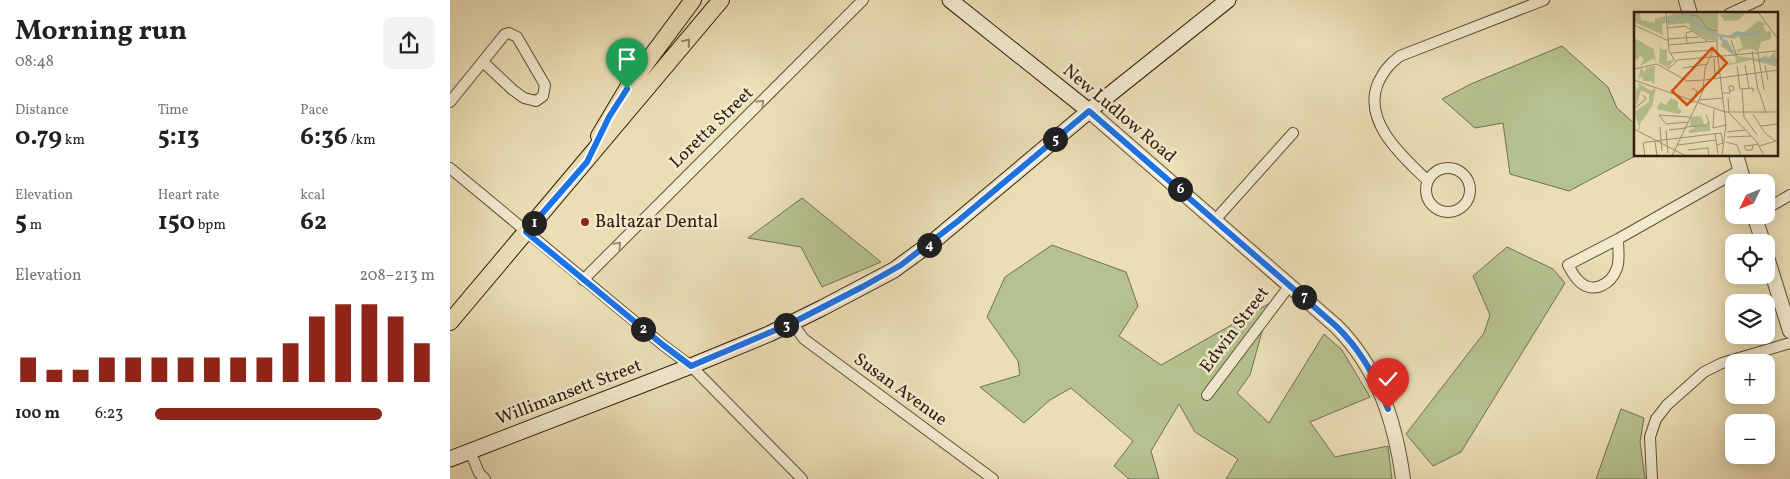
<!DOCTYPE html>
<html lang="en">
<head>
<meta charset="utf-8">
<style>
  :root { --surface:#fff; --page:#f2f2f2; --text:#202124; --muted:#757577; --accent:#8f2418 }
  body { margin:0; font-family:Vollkorn,serif; background:var(--page); color:var(--text); height:100vh; display:flex; flex-direction:column; font-size:19px; white-space:nowrap }
  * { box-sizing:border-box; margin:0 }
  p { font-size:16px; color:var(--muted) }
  .icon { flex:none; width:28px; height:28px; fill:none; stroke:currentColor; stroke-width:2; stroke-linecap:round; stroke-linejoin:round }
  .map { position:relative; flex:1; overflow:hidden }
  .sheet { display:flex; flex-direction:column; background:var(--surface); width:450px }
  .sheet>* { flex:none }
  .needle { width:32px; rotate:227deg }
  .controls { position:absolute; left:1275px; top:174px; display:grid; gap:10px }
  .controls a { display:grid; place-items:center; width:50px; height:50px; border-radius:10px; background:var(--surface); box-shadow:0 2px 12px #0003; font-size:25px }
  .pin { position:absolute; display:grid; place-items:center; width:42px; height:42px; color:#fff; margin:-51px -21px; border-radius:50% 50% 50% 0; rotate:-45deg; box-shadow:0 0 5px #0007 }
  .pin .icon { rotate:45deg }
  .km { position:absolute; width:25px; height:25px; margin:-12px; border-radius:50%; background:#222; color:#fff; font-size:14px; line-height:25px; text-align:center }
  .round { display:grid; place-items:center; flex:none; width:52px; height:52px; border-radius:10px; background:var(--page) }
  .overview { display:flex; align-items:center; justify-content:space-between; height:85px; padding:0 15px }
  h1 { font-size:28px; font-weight:700; line-height:38px }
  .figures { display:grid; grid-template-columns:repeat(3,1fr); gap:8px; height:85px; padding:5px 15px }
  .figures div { display:grid; align-content:center }
  .figures b { font-size:25px; font-weight:700 }
  .figures small { font-size:14px; font-weight:400 }
  .figures p { font-size:14px }
  .chart { height:140px; padding:10px 15px }
  .chart p { display:flex; justify-content:space-between }
  .chart svg { width:100%; height:90px; margin-top:5px; stroke:var(--accent); stroke-width:6 }
  ul { padding:0 15px; list-style:none; font-size:16px }
  li { display:grid; grid-template-columns:80px 60px 1fr; align-items:center; height:38px }
  li i { height:12px; border-radius:6px; background:var(--accent) }
  main { display:flex; flex:1; min-height:0 }
  .map>svg:first-child { display:block }
  .green { fill:#b5c28f; stroke:#72704e }
  .lines { fill:none; stroke-linecap:round; stroke-linejoin:round }
  .minor-casing { stroke:#5f4e37; stroke-width:12 }
  .tertiary-casing { stroke:#5f4e37; stroke-width:16 }
  .secondary-casing { stroke:#301e0d; stroke-width:17 }
  .primary-casing { stroke:#301e0d; stroke-width:18 }
  .minor { stroke:#f2eacf; stroke-width:10 }
  .tertiary { stroke:#f2eacf; stroke-width:14 }
  .secondary { stroke:#f2eacf; stroke-width:15 }
  .primary { stroke:#ebdeb5; stroke-width:16 }
  .oneway { stroke:#8e7e61 }
  .oneway2 { stroke:#9b8e78 }
  .route-casing { stroke:#fff; stroke-width:10 }
  .route { stroke:#1a73e8; stroke-width:6 }
  .poi-dot { fill:#8f2418; stroke:#f2eacf; stroke-width:2 }
  .labels { text-anchor:middle; dominant-baseline:central; stroke-width:5; stroke-linejoin:round; paint-order:stroke }
  .street-label { font-size:18px; fill:#301e0d; stroke:#f2eacf }
  .poi-label { font-size:18px; fill:#301e0d; stroke:#f2eacf; text-anchor:start }
  .inset-river { fill:none; stroke:#9fb9ba; stroke-width:2.5 }
  .inset-road { fill:none; stroke:#a09172; stroke-width:1 }
  .view { fill:#d6530c; fill-opacity:0.15; stroke:#d6530c; stroke-width:2.5 }
  .inset-edge { fill:none; stroke:#301e0d; stroke-width:2.5 }
</style>
</head>
<body>
<main>
<section class="sheet">
<div class="overview"><div><h1>Morning run</h1><p>08:48</p></div><a class="round"><svg class="icon" aria-label="share" viewBox="0 0 24 24"><path d="M12 15V3M7 8l5-5 5 5M5 13v7h14v-7"/></svg></a></div>
<div class="figures">
<div><p>Distance</p><b>0.79<small> km</small></b></div>
<div><p>Time</p><b>5:13</b></div>
<div><p>Pace</p><b>6:36<small> /km</small></b></div>
</div>
<div class="figures">
<div><p>Elevation</p><b>5<small> m</small></b></div>
<div><p>Heart rate</p><b>150<small> bpm</small></b></div>
<div><p>kcal</p><b>62</b></div>
</div>
<div class="chart"><p><span>Elevation</span>208–213 m</p>
<svg viewBox="0 0 160 44" preserveAspectRatio="none"><path d="M5 44V32M15 44V38M25 44V38M35 44V32M45 44V32M55 44V32M65 44V32M75 44V32M85 44V32M95 44V32M105 44V25M115 44V12M125 44V6M135 44V6M145 44V12M155 44V25"/></svg>
</div>
<ul>
<li><b>100 m</b>6:23<i style="width:81%"></i></li>
</ul>
</section>
<div class="map">
<svg width="1340" height="479" viewBox="0 0 1340 479">
  <rect width="100%" height="100%" fill="#ebdeb5"/>
  <filter id="stains"><feTurbulence type="fractalNoise" baseFrequency=".004" numOctaves="4"/><feColorMatrix values="0 0 0 0 .2 0 0 0 0 .09 0 0 0 0 .02 0 0 0 .5 -.17"/></filter>
  <radialGradient id="worn" r=".72"><stop offset=".6" stop-color="#630" stop-opacity="0"/><stop offset="1" stop-color="#630" stop-opacity=".3"/></radialGradient>
  <path class="green" d="M1112,46l46,41 9,21 18,16v31h2l-68,36 -59,-17 -7,-51 -28,5 -33,-29 29,-15z
    M352,198l79,64 -59,25 -21,-40 -53,-9z
    M602,245l74,27 12,34 -19,30 42,29 109,-62 -20,72 -13,18 32,30 55,-89 18,16 28,47 -60,25 25,35 53,-11 4,33h-166l12,-20 -43,-27 -16,-28 -28,47 8,28h-30l-15,-13 19,-25 -62,-53 -21,12 -26,23 -44,-36 40,-12 -2,-14 -31,-44 18,-40z
    M1057,247l46,22 12,14 -104,169 -28,14 -27,-32 78,-101 6,-18 -17,-39z
    M1171,409l23,9 -4,24 5,37h-49z"/>
  <g class="lines">
    <defs>
      <path id="minor" d="M1279,14l30,-14
        M0,102l55,-68 4,-1 8,4 28,48 -2,11 -7,5 -12,-3 -11,-8 -30,-28
        M0,168l213,177 28,21 111,113
        M976 190a22 22 0 1 1 44 0a22 22 0 1 1-44 0Z
        M978,181c-25,-24 -66,-59 -50,-98 6,-12 11,-19 22,-27l144,-56
        M1316,209l24,-14
        M765,220l78,-87
        M1168,239l-50,26c3,5 5,10 9,14 14,17 34,6 40,-11 3,-8 1,-20 1,-29l122,-69
        M133,280l280,-280
        M342,323l12,16 189,140
        M757,395l83,-110
        M20,451l9,22 6,6
        M1202,479l-2,-42 6,-18 11,-14 37,-33 18,-9 68,-20"/>
      <path id="tertiary" d="M1236,0l4,14
        M639,111l247,215c42,42 59,95 67,153
        M1286,155l8,27
        M1304,215l9,27
        M1316,254l24,77"/>
      <path id="secondary" d="M500,0l139,111
        M0,459l241,-93 78,-32 53,-26 72,-38 41,-30 154,-129 139,-111"/>
      <path id="primary" d="M149,136l28,-47 66,-89
        M0,322l271,-322"/>
    </defs>
    <use href="#minor" class="minor-casing"/>
    <use href="#tertiary" class="tertiary-casing"/>
    <use href="#secondary" class="secondary-casing"/>
    <use href="#primary" class="primary-casing"/>
    <use href="#minor" class="minor"/>
    <use href="#tertiary" class="tertiary"/>
    <use href="#secondary" class="secondary"/>
    <use href="#primary" class="primary"/>
  </g>
  <defs><path id="oneway-chevron" d="M-2-3.5L2.5 0L-2 3.5" fill="none" stroke-width="1.6" stroke-linecap="round" stroke-linejoin="round" transform="scale(1.25)"/></defs>
  <use class="oneway" href="#oneway-chevron" transform="translate(237 42) rotate(-50)"/>
  <g class="oneway2">
    <use href="#oneway-chevron" transform="translate(311 103) rotate(-45)"/>
    <use href="#oneway-chevron" transform="translate(168 245) rotate(-45)"/>
  </g>
  <g class="lines">
    <defs>
      <path id="route" d="M177,89l-18,28 -22,45 -61,70 137,113 28,21 101,-43 72,-37 37,-21 57,-44 131,-110 247,215c25,24 40,51 52,83"/>
    </defs>
    <use href="#route" class="route-casing"/>
    <use href="#route" class="route"/>
  </g>
  <circle class="poi-dot" cx="135" cy="222" r="5"/>
  <g class="labels">
    <g class="street-label">
      <text transform="translate(669 114) rotate(40)">New Ludlow Road</text>
      <text transform="translate(262 128) rotate(-44)">Loretta Street</text>
      <text transform="translate(785 330) rotate(-53)">Edwin Street</text>
      <text transform="translate(450 390) rotate(36)">Susan Avenue</text>
      <text transform="translate(119 393) rotate(-21)">Willimansett Street</text>
    </g>
    <g class="poi-label">
      <text x="145" y="222">Baltazar Dental</text>
    </g>
  </g>
  <g transform="translate(1184 12)">
    <rect width="144" height="144" fill="#ebdeb5"/>
    <path d="M0,0h6l1,8 14,3v-4l10,-3 1,6 -4,2 1,11 -29,-13zM42,0h40v28h-9l-17,-11 -1,-6 -21,2 -1,-8zM112,0l-7,8 -15,1 -4,-7zM124,9l8,3 -3,2 3,6 5,-1v8l-10,3 -3,10 -6,-3 -11,1 -3,4 -1,-4 6,-3 -4,-10 -8,2 -3,-3 18,-5zM0,26l20,11 2,14 -2,-5 -14,8 4,-7 -4,-3 -3,5 -3,-4zM92,27l11,17 22,3 7,-4 2,3 7,-6 3,15 -27,-7 -25,6 4,-3 -2,-6 3,6 5,-1 -1,-6 -15,-11zM26,34l2,4 5,-1v12l7,-1 -6,8 -9,-5zM21,54l-1,19 -3,-4h-8l-1,-5 -4,4 3,-13 4,6 1,-5zM5,71l12,8 5,-4 -4,19 -12,18v6l-6,-3 5,2v-3l-5,-14 15,-10v-8l-8,-4 -5,17 -2,-17 2,-3v3l3,-2zM37,86l7,3v7l4,3 -3,3 -22,-5 3,-7 6,3zM67,104l4,10 5,-4v9l-21,2v-3l6,-2 -5,-3 1,-8z" fill="#b5c28f"/>
    <path class="inset-river" d="M33,9l5,1 13,-9 10,10 19,11M84,23l12,2 7,-5 10,3 13,-3M86,25l13,16M125,48h18"/>
    <path class="inset-road" d="M32,0l3,39 6,10M83,0v38l9,75 -4,31M124,0l20,27M57,3l7,1 10,13 9,2M0,13l35,16M33,16l18,-2 22,15M34,27l31,-2M97,28l6,16M53,31l-1,-10 6,-2M35,33l47,-4M118,39l6,40M37,41l41,-3M124,41l6,37M80,47l1,19M111,53l4,23M131,53l3,15M103,54l3,23 13,-1v4M49,56l24,-4M0,57l23,-5 30,17 17,-1M34,57l10,-9 100,-9M0,68l91,32h53M71,68l73,-10M58,76l5,3 -5,12M108,77l2,28 13,18M125,79l7,22M89,81h7l-1,-7h4l1,4 -4,1M94,86l1,15 28,29 7,14M65,88l24,-2M0,97l12,-10 -3,-4M80,98l-1,18 13,-3M119,102l12,19 13,10M54,110l-22,2 -7,-9 31,2M127,114l17,-2M26,115l2,24M52,115l20,-2 3,-3 -3,-7M0,117l52,27M32,118l2,23M35,118l16,-2M93,120l18,-2M81,121l3,21M93,125l24,-1M21,129l2,15M92,130l11,3 4,11M44,133l38,-5M119,133l-9,1 2,4h6l1,-5 5,-1M125,134l17,-5M54,138l20,-2 1,8M11,144l-2,-13 4,-1 74,-9 2,10 -6,2M38,144l31,-65 2,-22 9,-22"/>
    <path class="view" d="M78,36l15,15 -40,42 -15,-14z"/>
    <rect width="144" height="144" class="inset-edge"/>
  </g>
  <rect width="100%" height="100%" filter="url(#stains)"/>
  <rect width="100%" height="100%" fill="url(#worn)"/>
</svg>
<div class="controls">
<a><svg class="needle" viewBox="-14 -14 28 28"><path d="M0-13l5 13h-10z" fill="#e53935"/><path d="M0 13l5-13h-10z" fill="#757577"/></svg></a>
<a><svg class="icon" aria-label="locate" viewBox="0 0 24 24"><circle cx="12" cy="12" r="6"/><path d="M12 2v4M12 18v4M2 12h4M18 12h4"/></svg></a>
<a><svg class="icon" aria-label="layers" viewBox="0 0 24 24"><path d="M12 4l9 5-9 5-9-5zM3 14l9 5 9-5"/></svg></a>
<a>+</a>
<a>−</a>
</div>
<div class="pin" style="left:177px;top:89px;background:#1e9e55"><svg class="icon" aria-label="arrive" viewBox="0 0 24 24"><path d="M6 21V4h12l-3 4 3 4H6"/></svg></div>
<div class="pin" style="left:938px;top:409px;background:#d93025"><svg class="icon" aria-label="check" viewBox="0 0 24 24"><path d="M5 12l5 5 9-10"/></svg></div>
<b class="km" style="left:84px;top:223px">1</b>
<b class="km" style="left:193px;top:329px">2</b>
<b class="km" style="left:336px;top:325px">3</b>
<b class="km" style="left:479px;top:245px">4</b>
<b class="km" style="left:605px;top:139px">5</b>
<b class="km" style="left:730px;top:189px">6</b>
<b class="km" style="left:854px;top:297px">7</b>
</div>
</main>
</body>
</html>
